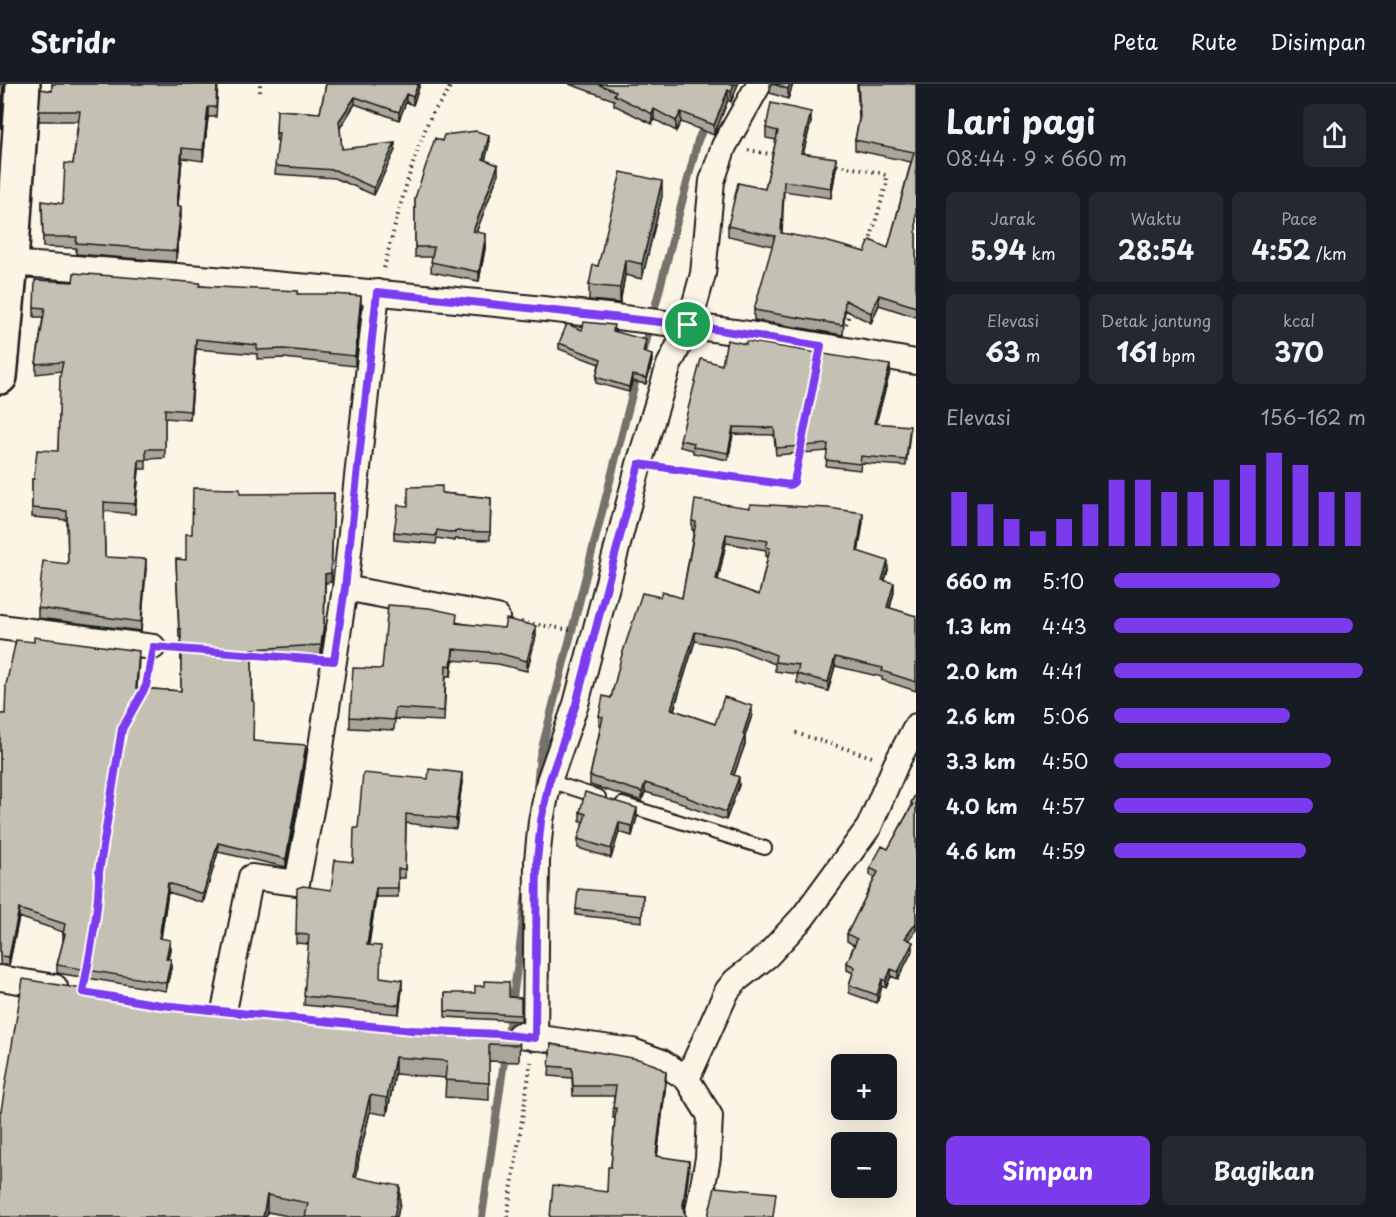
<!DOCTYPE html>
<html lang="id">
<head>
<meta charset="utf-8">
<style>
  :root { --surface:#171b24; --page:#242831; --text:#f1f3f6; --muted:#9ea1a6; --line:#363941; --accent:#7c3aed }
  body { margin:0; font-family:"Playpen Sans",sans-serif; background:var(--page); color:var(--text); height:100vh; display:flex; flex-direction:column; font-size:22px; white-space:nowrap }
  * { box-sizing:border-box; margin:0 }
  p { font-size:20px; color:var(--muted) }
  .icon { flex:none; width:33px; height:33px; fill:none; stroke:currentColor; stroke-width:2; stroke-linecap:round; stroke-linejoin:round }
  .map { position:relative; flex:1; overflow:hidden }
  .details { display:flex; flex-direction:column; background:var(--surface); width:480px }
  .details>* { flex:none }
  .fabs { position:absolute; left:831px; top:970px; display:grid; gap:12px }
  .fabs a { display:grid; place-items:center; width:66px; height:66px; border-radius:9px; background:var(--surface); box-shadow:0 6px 24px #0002; font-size:30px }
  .pin { position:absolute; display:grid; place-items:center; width:51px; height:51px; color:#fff; margin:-26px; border:3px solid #fff; border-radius:50%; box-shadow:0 2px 6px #0007 }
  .round { display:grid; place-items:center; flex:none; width:63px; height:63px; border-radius:9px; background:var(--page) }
  .summary { display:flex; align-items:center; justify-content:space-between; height:102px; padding:0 30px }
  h1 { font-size:33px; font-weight:700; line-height:45px }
  .stats { display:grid; grid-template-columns:repeat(3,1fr); gap:9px; height:102px; padding:6px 30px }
  .stats div { display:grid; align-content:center; border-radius:9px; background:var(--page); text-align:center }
  .stats b { font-size:26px; font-weight:700 }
  .stats small { font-size:16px; font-weight:400 }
  .stats p { font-size:16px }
  .chart { height:168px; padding:12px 30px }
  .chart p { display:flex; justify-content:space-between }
  .chart svg { width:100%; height:108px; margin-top:6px; stroke:var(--accent); stroke-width:6 }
  .action { display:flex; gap:12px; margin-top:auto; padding:12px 30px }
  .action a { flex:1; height:69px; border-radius:9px; background:var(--accent); color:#fff; font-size:24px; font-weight:700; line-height:69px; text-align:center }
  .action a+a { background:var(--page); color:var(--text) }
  ul { padding:0 30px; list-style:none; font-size:20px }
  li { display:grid; grid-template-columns:96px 72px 1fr; align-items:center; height:45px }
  li i { height:15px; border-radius:8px; background:var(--accent) }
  header { display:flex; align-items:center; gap:36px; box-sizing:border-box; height:84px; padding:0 30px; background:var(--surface); border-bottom:2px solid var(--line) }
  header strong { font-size:28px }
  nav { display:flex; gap:33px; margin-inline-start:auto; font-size:21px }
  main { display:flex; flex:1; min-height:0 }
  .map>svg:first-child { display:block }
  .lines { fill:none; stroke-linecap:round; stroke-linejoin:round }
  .stream { stroke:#75726c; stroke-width:8 }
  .lane-casing { stroke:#1c1c1c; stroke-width:16 }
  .street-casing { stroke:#1c1c1c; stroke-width:28 }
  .secondary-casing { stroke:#1c1c1c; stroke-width:38 }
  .path { stroke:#1c1c1c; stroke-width:4; stroke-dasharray:1.5 4.5; stroke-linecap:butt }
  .lane { stroke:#fcf5e5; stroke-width:12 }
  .street { stroke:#fcf5e5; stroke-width:24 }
  .secondary { stroke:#fcf5e5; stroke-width:33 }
  .wall { fill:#a9a59a; stroke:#1c1c1c; stroke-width:1.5; fill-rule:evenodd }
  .shaded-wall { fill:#89867d; stroke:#1c1c1c; stroke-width:1.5 }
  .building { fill:#c4c0b3; stroke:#1c1c1c; stroke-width:1.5; fill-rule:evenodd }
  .route-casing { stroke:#fff; stroke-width:12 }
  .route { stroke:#7c3aed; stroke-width:8 }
</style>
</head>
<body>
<header>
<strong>Stridr</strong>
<nav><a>Peta</a><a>Rute</a><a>Disimpan</a></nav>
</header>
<main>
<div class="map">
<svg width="916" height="1133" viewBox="0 0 916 1133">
  <rect width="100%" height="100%" fill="#fcf5e5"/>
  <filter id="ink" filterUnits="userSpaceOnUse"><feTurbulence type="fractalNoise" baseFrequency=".0167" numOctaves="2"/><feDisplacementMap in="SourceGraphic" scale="12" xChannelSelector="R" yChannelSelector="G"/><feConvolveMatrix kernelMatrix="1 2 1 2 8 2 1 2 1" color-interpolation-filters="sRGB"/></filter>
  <g filter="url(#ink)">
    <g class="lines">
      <path class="stream" d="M644,266l54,-210 9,-20
        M537,703l3,-31 98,-385
        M482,1133l37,-262 7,-63"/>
      <defs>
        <path id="lane" d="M549,697l50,16
          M622,720l143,44"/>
        <path id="street" d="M11,179c226,18 453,34 679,63 75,9 151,23 226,36
          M345,504l152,29
          M0,543l153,20
          M0,894l55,9
          M224,927l27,-134 46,6 16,-83 32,-212 32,-296
          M519,951l113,16 30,11 25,17 23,37 -2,42 -11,59
          M535,954l2,-177 4,-40 8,-40 27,-77 63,-240 30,-99 20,-40 14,-51 9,-93 12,-35 35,-62
          M687,995l40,-88 8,-10 32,-25 36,-39 66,-90 27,-63 20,-38"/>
        <path id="secondary" d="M0,293l11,-114 12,-179"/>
      </defs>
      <use href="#lane" class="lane-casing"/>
      <use href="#street" class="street-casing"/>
      <use href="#secondary" class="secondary-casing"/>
      <path class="path" d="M260,8v-8
        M748,66l28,5
        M831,80l50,9 6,3 -1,9 -17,59
        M384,184c13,-50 25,-100 45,-148 6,-13 17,-22 22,-36
        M846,240l5,-15
        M662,383l128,18 4,-3 7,-32
        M521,538l49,8
        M269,572l41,3
        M144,607l5,-18
        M796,649l76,24
        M83,908l3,-17
        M507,1133l24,-155"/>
      <use href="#lane" class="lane"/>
      <use href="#street" class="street"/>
      <use href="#secondary" class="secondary"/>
    </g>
    <path class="wall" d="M0,0l4,9 -3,35h-1z
      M52,0h166l-2,33h-8l-5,44 -21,-3 -4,48 3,10 -5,46 -100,-8v-6l-33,-1 -1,-46 21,3 10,-40 5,-43h-39v-10l13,-20z
      M326,0h94l-7,21 -7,-3 -7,18 -44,-16 -15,24 2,21 53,1 -21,45 -39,-17 -60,-4 3,-33 -2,-1 1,-30 43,3z
      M569,0h169l-7,18 -3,-2 -14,35 -33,-13 -5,9 -22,-12 -2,5 -38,-19v-5z
      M770,0h23l-5,15 -18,-6z
      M857,0h59v233l-37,-12 -8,18 -26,-13 -2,25 -89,-15v-10l19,-64 -45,-10v-10l37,-37 11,-49 -10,-2v-10l45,-6 -8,31 33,15 -5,30 -47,-7 -2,42 83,19 23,-4 23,-86 -56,-12v-10l4,-21z
      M442,57l47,4 -4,15 13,15 -22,57 10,11 -7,38 -48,-9 1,-15h-17v-59z
      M662,112l-20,83 -17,-4 -5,28 -31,-3v-15l9,-19z
      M73,198l127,4 98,8 63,12 -6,60 -71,-8 -27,1v-5l-61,-5 -6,71 -25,-2v40l-19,1v10h-7l-4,45 -31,-3 1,46 41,11 -5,63 -103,-13v-10l30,-45 -1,-43 -35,-3v-38h2l24,-28 3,-80 -25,3v-10l7,-47h-9v-10z
      M582,246l32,1 32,15 -2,7 8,8 -6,23 -14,-3 -3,11 -33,-9v-6l3,-13 -40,-15v-6z
      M722,281l168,7 -14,51 34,9 -4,34 -45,-3 -1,7 -34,-4 2,-15 -52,4 -2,-20 -41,-1 -5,26 -35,-7v-3l-13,-3v-7z
      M442,409l49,5 -1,42 -35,-1v2l-18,-3 -1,6 -42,-4v-8l14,-26z
      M240,410l91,88 -6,1 -1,49 -3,22 -69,3 1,84 53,13 -20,113 -68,-15 -15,51 -35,-11 -7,47 9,10 -2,10 3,9 -5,23 -109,-18v-8l6,-23v-10l-44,-15 -10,48h-9v-251h5l134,-54 -2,28 44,3v-54h-2l-3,-78 10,1 6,-26z
      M750,424l113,14 -5,30 30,18 -3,10 9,12 -4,16 26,8v75l-34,-11v-3l-47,-11 -7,25 -31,-8v-9l-22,-3v-7l-41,-16 -39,-7 -21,69 41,14 37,-9 -7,21v8l-11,31 5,10 -13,35 -40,-14v-2l-41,-12 -3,9 -52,-16v-9l11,-51h-2v-9l12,-18 49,-101 22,1 12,-68h-2v-9zM726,459l40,7v6h2l-9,39 -41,-15z
      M457,540l79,12 -9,35 -29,-7 -45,-4 -2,16h-5l-2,45 -49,-2 -1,11 -44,-2v-11l32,-48z
      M462,698l-6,47 -50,-6 -1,55h-7v19h-22l-7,48 11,32 22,12 -3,25 -95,-9 5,-61 -13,-1v-9l57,-72 5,-34z
      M916,709v138l-7,9 4,9 -15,30 -7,-3 -5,12 -4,-2 -5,17 -28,-10v-8l4,-12 -6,-3v-7l7,-18 -7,-4v-7l28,-56 -5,-3v-7l18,-19 23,-42v-4z
      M580,728l57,5 -5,19 -13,-4 -8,26 -33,-10v-9l6,-17 -4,-1z
      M643,811l-1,27 -66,-7v-6z
      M445,909l76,5v23l-76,-4z
      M160,918l251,25 109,5 -1,30 -30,-1v39l-44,-3 1,-19 -51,-4 -8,41 -17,-3 -11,46 -3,19 44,26 -3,14h-104l-26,-5 -1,5h-266l1,-106z
      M551,960l115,38 -9,74 32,15 -82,21 4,-25 4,-49h-2l1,-22h-41l-1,-18 -23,-2z"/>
    <path class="shaded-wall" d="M4,0v9l-3,35v-11z
      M418,0h2l-7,21v-8z
      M734,0h4l-7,18v-10z
      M790,0h3l-5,15v-10z
      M728,6v10l-14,35v-10z
      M406,10v8l-7,18v-8z
      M355,13v7l-16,25v-8z
      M208,23v10l-5,44v-11z
      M654,25v10l-2,5v-10z
      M681,28v10l-5,9v-10z
      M811,28v10l-10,41v-10z
      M489,51v10l-6,24v-10z
      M395,59v7l-21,45v-7z
      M182,64v10l-5,58v-10z
      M836,74v10l-5,30v-10z
      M498,81v10l-25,66v-10z
      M662,97v15l-20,83v-15z
      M181,122v10l-5,46v-11z
      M486,150v9l-7,38v-9z
      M625,176v15l-5,28v-15z
      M879,211v10l-8,18v-10z
      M361,212v10l-6,60v-10z
      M196,255v10l-6,71v-9z
      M652,271v6l-6,23v-6z
      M890,281v7l-16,58v-7z
      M632,291v6l-3,11v-5z
      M733,343v7l-5,26v-7z
      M139,376v9l-4,45v-10z
      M334,409l-3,89 -6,1 -1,49 -3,22 4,-80z
      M863,429v9l-6,38v-9z
      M726,450v9l-10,45v-9z
      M146,475v9l-5,63v-9z
      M888,477v9l-6,19v-9z
      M894,499v9l-7,24v-9z
      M536,542v10l-9,35v-10z
      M695,548v9l-24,77v-9z
      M453,565v11l-2,16v-10z
      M835,573v9l-7,25v-9z
      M752,622v9l-7,21v8l-14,39v-9z
      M306,661v9l-20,113v-8z
      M462,689v9l-6,47v-10z
      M739,693v8l-13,35v-8z
      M645,699v9l-3,9v-9z
      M637,724v9l-5,19v-10z
      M619,739v9l-8,26v-9z
      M218,759v9l-15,51v-9z
      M168,799v9l-9,55v-9z
      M376,804v9l-9,57v-9z
      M19,825v8l-10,48v-8z
      M916,839v8l-11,14v-7z
      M170,856v9l-4,18v-8z
      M913,858v7l-15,30v-7z
      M171,875v9l-5,23v-8z
      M891,885v7l-5,12v-7z
      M882,895v7l-5,17v-8z
      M402,896v9l-3,25v-9z
      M395,973v17l-8,41v-17z
      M666,988v10l-10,84v-10z
      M370,1011v17l-11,46 -5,36v-17l5,-36z
      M689,1077v10l-6,44v-10z
      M400,1102v17l-3,14h-3z
      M267,1111v17l-1,5h-3z"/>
    <path class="building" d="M0,0h3l-2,33h-1z
      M52,0h165l-1,23h-8l-5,43 -21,-2 -5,58h4l-5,45 -100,-8 1,-6h-34l-1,-36 21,3 2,-41 8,1 7,-53h-41l2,-22 11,2z
      M326,0h92l-5,13 -7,-3 -7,18 -44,-15 -16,24 3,28 53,-6 -21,45 -39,-18 -60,-4 4,-33h-3l1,-23 43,3z
      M597,0h137l-3,8 -3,-2 -14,35 -33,-13 -5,9 -22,-12 -2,5 -38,-19 2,-4z
      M773,0h17l-2,5z
      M858,0h58v223l-37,-12 -8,18 -26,-13 -2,25 -89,-15 21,-74 -47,-10 10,-43 27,6 13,-58 -12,-3 5,-25 40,9 -10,41 35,5 -5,30 -47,-7 -3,52 44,8 40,11 5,-12 18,8 26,-96 -59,-12 5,-24z
      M476,47l13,4 -6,24 15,6 -25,66 13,3 -7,38 -48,-10 3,-15h-19v-49l20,-60 7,3 2,-6z
      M621,88l41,9 -20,83 -17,-4 -5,28 -31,-3 4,-20 5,1z
      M74,189l126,10 -1,3 99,5 -1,3h35l29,2 -6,60 -71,-7 -27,1v-5l-61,-6 -6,72 -25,-2v40h-19v11h-7l-4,44 -31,-2 1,55 41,2 -5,63 -103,-14 5,-47 25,3 -1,-53 -35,-3v-29h2l3,-29 21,1 2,-75 3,-14 -27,2 9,-56 -11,-1 1,-27 38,2z
      M584,238l30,3 -1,6 33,9 -3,12 9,3 -6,23 -14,-3 -3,12 -33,-10 5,-18 -42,-16 8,-19 15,6z
      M727,256l19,4v-3l144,24 -16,58 36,3 -4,34 -45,-4 -1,8 -34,-4 2,-16 -52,4 -2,-20 -41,-1 -5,26 -35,-6 1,-4 -14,-3 21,-81 21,6z
      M442,402v7l49,5 -1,34 -35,-1v2l-18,-3 -1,6 -42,-4 4,-27 10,1v-19z
      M193,404l47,1v5l94,-1 -3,80 -6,1 -1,49 -3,22 -69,4v52h2l-1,40 53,4 -20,114 -68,-16 -15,51 -35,-11 -9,55 11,2 -4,19h5l-5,24 -109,-18 8,-31h-2l2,-10 -46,-15 -10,48 -9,-1v-242h5l1,-29 10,-45 18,2v-5l105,14 -3,37 45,3v-62h-2l-3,-70 10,1v-26h6z
      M695,416l55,8v-4l78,4 35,5 -6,38 31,10 -6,19 12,3 -7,24 29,9v66l-34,-11 1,-3 -48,-11 -7,25 -31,-8 2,-9 -24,-3 1,-7 -42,-16 -39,-7 -24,77 44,15 9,-27 28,9 -9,28 2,1 -14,39 8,3 -13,35 -40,-15 1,-1 -42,-13 -3,9 -52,-16 13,-59 -4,-1 4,-20 8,2 10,-40 21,-65 18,4 2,-5 20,6 14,-76 -4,-1zM726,450l42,7 -2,6 4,1 -11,47 -43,-16z
      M388,521l41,3 28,6 -1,9 48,5 2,-9 30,7 -9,35 -29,-8 -45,-4 -2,17 -5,-1 -2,46 -49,-3 -1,12 -44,-3 3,-49 29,1z
      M429,685l33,4 -6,46 -50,-5 -1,55h-7v19h-22l-9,57 14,1 -1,31 22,3 -3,25 -95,-9 5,-61 -13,-1 1,-46 6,-2 28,4 4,-30 18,2 1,-34h4l5,-55 65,6z
      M585,708l52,16 -5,18 -13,-3 -8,26 -33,-10 8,-25 -6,-2z
      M916,709v130l-11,15 8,4 -15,30 -7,-3 -5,12 -4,-2 -5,16 -28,-10 6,-18 -8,-4 10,-24 -10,-5 31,-62 -8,-4 12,-22 6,3 25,-45 -2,-1z
      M578,805l65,6 -1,21 -66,-7z
      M23,895l137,23 251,25 109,5 -1,13 -30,-1v39l-44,-3 2,-19 -52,-4 -8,41 -17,-3 -11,46 -5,36 46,9 -6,31h-89l3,-14 -41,-8 -4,22h-263v-106h1z
      M484,897l25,1v15l12,1v17l-76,-4v-18h30v-7h9z
      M551,960l87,15 17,6 11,7 -10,84 33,5 -6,44 1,7 3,5h-137l3,-32 54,7 1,-25h3l5,-59h-3l3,-22h-43l-1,-18 -23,-2z
      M715,1103l61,6 -3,24h-66l1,-1z"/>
  </g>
  <g class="lines" filter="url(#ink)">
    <defs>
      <path id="route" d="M377,208l311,33 133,21 -25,126 -2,10 -4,3 -151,-21 -63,240 -27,78 -8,39 -4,40 -2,177 -37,-4 -86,-4 -251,-25 -78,-13c7,-40 16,-80 16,-120l23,-143 24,-43 7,-39 181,14 11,-73z"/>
    </defs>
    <use href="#route" class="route-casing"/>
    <use href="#route" class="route"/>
  </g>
</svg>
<div class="fabs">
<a>+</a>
<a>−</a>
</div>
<div class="pin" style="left:688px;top:241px;background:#1e9e55"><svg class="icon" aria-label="arrive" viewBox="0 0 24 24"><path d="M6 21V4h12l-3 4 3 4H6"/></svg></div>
</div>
<section class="details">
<div class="summary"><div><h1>Lari pagi</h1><p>08:44 · 9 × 660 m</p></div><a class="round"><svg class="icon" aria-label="share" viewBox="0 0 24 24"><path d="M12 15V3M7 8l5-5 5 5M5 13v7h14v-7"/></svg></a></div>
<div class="stats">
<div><p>Jarak</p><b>5.94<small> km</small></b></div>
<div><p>Waktu</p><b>28:54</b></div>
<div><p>Pace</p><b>4:52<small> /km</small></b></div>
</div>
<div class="stats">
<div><p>Elevasi</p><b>63<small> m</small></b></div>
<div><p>Detak jantung</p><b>161<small> bpm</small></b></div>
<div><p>kcal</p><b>370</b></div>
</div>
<div class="chart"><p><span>Elevasi</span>156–162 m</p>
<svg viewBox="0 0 160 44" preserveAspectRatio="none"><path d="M5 44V22M15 44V27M25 44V33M35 44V38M45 44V33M55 44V27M65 44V17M75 44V17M85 44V22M95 44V22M105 44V17M115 44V11M125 44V6M135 44V11M145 44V22M155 44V22"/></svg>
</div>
<ul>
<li><b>660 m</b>5:10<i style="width:66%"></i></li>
<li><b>1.3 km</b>4:43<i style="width:95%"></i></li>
<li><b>2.0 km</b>4:41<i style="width:99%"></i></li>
<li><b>2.6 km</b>5:06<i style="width:70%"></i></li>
<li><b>3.3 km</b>4:50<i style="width:86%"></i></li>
<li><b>4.0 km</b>4:57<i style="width:79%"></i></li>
<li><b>4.6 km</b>4:59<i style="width:76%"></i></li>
</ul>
<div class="action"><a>Simpan</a><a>Bagikan</a></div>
</section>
</main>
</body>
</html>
